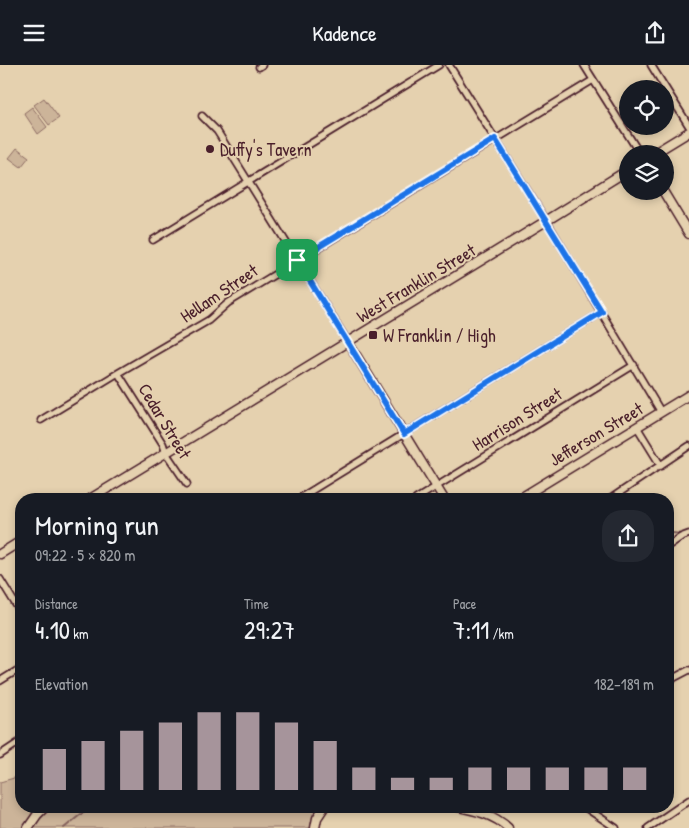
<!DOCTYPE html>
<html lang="en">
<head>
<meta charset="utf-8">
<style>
  :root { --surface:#171b24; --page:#242831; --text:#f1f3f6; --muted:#9ea1a6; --accent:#a6949b }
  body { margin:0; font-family:"Patrick Hand",sans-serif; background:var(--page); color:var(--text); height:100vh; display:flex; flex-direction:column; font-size:19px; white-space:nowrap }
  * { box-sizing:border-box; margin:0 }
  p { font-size:16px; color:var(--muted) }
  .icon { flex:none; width:28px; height:28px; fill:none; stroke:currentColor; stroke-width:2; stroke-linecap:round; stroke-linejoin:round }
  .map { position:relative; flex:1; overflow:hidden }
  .sheet { position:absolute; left:15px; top:428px; width:659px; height:320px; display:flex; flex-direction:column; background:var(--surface); border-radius:20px; box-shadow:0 2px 8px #0003 }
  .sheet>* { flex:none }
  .controls { position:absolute; left:619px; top:15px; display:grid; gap:10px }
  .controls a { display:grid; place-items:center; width:55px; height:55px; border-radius:50%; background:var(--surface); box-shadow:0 2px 8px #0003; font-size:25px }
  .pin { position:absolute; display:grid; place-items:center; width:42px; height:42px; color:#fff; margin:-21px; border-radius:10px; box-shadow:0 2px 8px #0006 }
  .round { display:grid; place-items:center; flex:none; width:52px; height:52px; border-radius:20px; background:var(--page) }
  .overview { display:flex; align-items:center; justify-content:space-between; height:85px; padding:0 20px }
  h1 { font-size:28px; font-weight:600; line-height:38px }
  .figures { display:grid; grid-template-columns:repeat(3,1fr); gap:8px; height:85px; padding:5px 20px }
  .figures div { display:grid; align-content:center }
  .figures b { font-size:25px; font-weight:600 }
  .figures small { font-size:14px; font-weight:400 }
  .figures p { font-size:14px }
  .chart { height:140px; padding:10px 20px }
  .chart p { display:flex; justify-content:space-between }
  .chart svg { width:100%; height:90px; margin-top:5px; stroke:var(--accent); stroke-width:6 }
  header { display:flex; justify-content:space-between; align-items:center; height:65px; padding:0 20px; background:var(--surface); font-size:22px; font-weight:600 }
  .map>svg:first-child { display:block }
  .green { fill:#ccb499; stroke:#8b6a62 }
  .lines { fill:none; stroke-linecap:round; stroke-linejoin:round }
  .stream { stroke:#85625d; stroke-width:2 }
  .street-casing { stroke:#4a1f2b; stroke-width:9 }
  .secondary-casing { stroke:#4a1f2b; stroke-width:11 }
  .street { stroke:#e5d1af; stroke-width:5.5 }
  .secondary { stroke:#e5d1af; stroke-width:8 }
  .route-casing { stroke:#fff; stroke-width:10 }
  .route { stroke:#1a73e8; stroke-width:6 }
  .poi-dot { fill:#4a1f2b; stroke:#e5d1af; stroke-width:2 }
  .labels { text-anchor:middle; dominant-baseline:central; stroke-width:4; stroke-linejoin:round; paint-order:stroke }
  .poi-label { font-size:18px; fill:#4a1f2b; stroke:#e5d1af; text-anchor:start }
  .street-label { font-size:18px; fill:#4a1f2b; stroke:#e5d1af }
</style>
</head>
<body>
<header><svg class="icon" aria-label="menu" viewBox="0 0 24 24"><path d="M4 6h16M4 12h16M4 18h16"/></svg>Kadence<svg class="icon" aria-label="share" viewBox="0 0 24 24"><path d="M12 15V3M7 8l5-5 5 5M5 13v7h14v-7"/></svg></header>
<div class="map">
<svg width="689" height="763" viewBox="0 0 689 763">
  <rect width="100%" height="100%" fill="#e5d1af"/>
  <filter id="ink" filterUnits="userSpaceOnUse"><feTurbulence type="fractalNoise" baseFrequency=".02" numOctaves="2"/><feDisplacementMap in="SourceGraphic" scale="10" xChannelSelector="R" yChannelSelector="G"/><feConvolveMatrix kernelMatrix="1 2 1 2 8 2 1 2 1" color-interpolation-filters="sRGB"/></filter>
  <g filter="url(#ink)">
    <path class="green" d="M44,33l15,20 -10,7 -15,-20z
      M32,42l15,20 -9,7 -14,-21z
      M17,83l12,9 -8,10 -12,-9z
      M21,711v30h298l-6,8 -1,14h-312v-46z"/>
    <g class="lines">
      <path class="stream" d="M668,471l4,-3 10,1
        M64,763l27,-22"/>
      <defs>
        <path id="street" d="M449,0l101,162 111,185
          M584,0l56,89
          M651,0l38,61
          M259,2l3,-2
          M202,51l15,15 131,211
          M153,175l286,-175
          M118,308l45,71 3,9 21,31
          M41,355l77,-47 91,-53 19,-17 365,-223
          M637,362l24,39
          M298,434l304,-187
          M416,434l218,-134
          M610,434l79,-53
          M668,481l13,-9 8,-3
          M0,514l21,34
          M0,616l21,-13
          M668,616l21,-11
          M0,690l21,-14
          M583,741l33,22
          M648,763l41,-28"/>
        <path id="secondary" d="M653,89l36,-22
          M663,126l26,43
          M348,277l96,157
          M90,434l456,-278 82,-51
          M519,434l170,-104
          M0,489l21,-13
          M454,741c19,4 40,8 54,22
          M28,763l9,-13 9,-9
          M315,763l2,-10 8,-12"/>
      </defs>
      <use href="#street" class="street-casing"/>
      <use href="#secondary" class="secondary-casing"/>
      <use href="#street" class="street"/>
      <use href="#secondary" class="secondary"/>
    </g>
  </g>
  <g class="lines" filter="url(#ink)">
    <defs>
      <path id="route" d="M495,74l107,173 -198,122 -107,-174z"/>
    </defs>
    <use href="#route" class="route-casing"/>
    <use href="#route" class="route"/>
  </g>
  <g class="poi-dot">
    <circle cx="210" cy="84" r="5"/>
    <rect x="368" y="265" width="10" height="10" rx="2.5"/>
  </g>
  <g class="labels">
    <g class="poi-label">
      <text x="220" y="84">Duffy's Tavern</text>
      <text x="383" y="270">W Franklin / High</text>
    </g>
    <g class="street-label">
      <text transform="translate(416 218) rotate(-31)">West Franklin Street</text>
      <text transform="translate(219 228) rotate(-34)">Hellam Street</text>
      <text transform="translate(517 354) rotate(-32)">Harrison Street</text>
      <text transform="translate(165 356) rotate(59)">Cedar Street</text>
      <text transform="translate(596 369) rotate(-31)">Jefferson Street</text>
    </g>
  </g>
</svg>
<div class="controls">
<a><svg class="icon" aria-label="locate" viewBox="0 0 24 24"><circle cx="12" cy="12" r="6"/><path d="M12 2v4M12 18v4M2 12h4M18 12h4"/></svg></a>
<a><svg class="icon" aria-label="layers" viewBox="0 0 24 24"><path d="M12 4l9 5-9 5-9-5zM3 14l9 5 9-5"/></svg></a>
</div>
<div class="pin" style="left:297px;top:195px;background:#1e9e55"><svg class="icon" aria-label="arrive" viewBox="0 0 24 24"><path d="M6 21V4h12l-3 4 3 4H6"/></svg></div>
<section class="sheet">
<div class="overview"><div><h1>Morning run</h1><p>09:22 · 5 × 820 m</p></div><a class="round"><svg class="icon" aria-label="share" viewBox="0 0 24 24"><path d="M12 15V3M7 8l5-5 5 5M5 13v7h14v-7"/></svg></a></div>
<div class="figures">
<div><p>Distance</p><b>4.10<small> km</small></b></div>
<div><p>Time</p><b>29:27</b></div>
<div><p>Pace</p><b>7:11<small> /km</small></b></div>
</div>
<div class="chart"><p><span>Elevation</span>182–189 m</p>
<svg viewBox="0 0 160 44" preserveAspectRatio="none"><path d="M5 44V24M15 44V20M25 44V15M35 44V11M45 44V6M55 44V6M65 44V11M75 44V20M85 44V33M95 44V38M105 44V38M115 44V33M125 44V33M135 44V33M145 44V33M155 44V33"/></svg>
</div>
</section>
</div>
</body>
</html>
